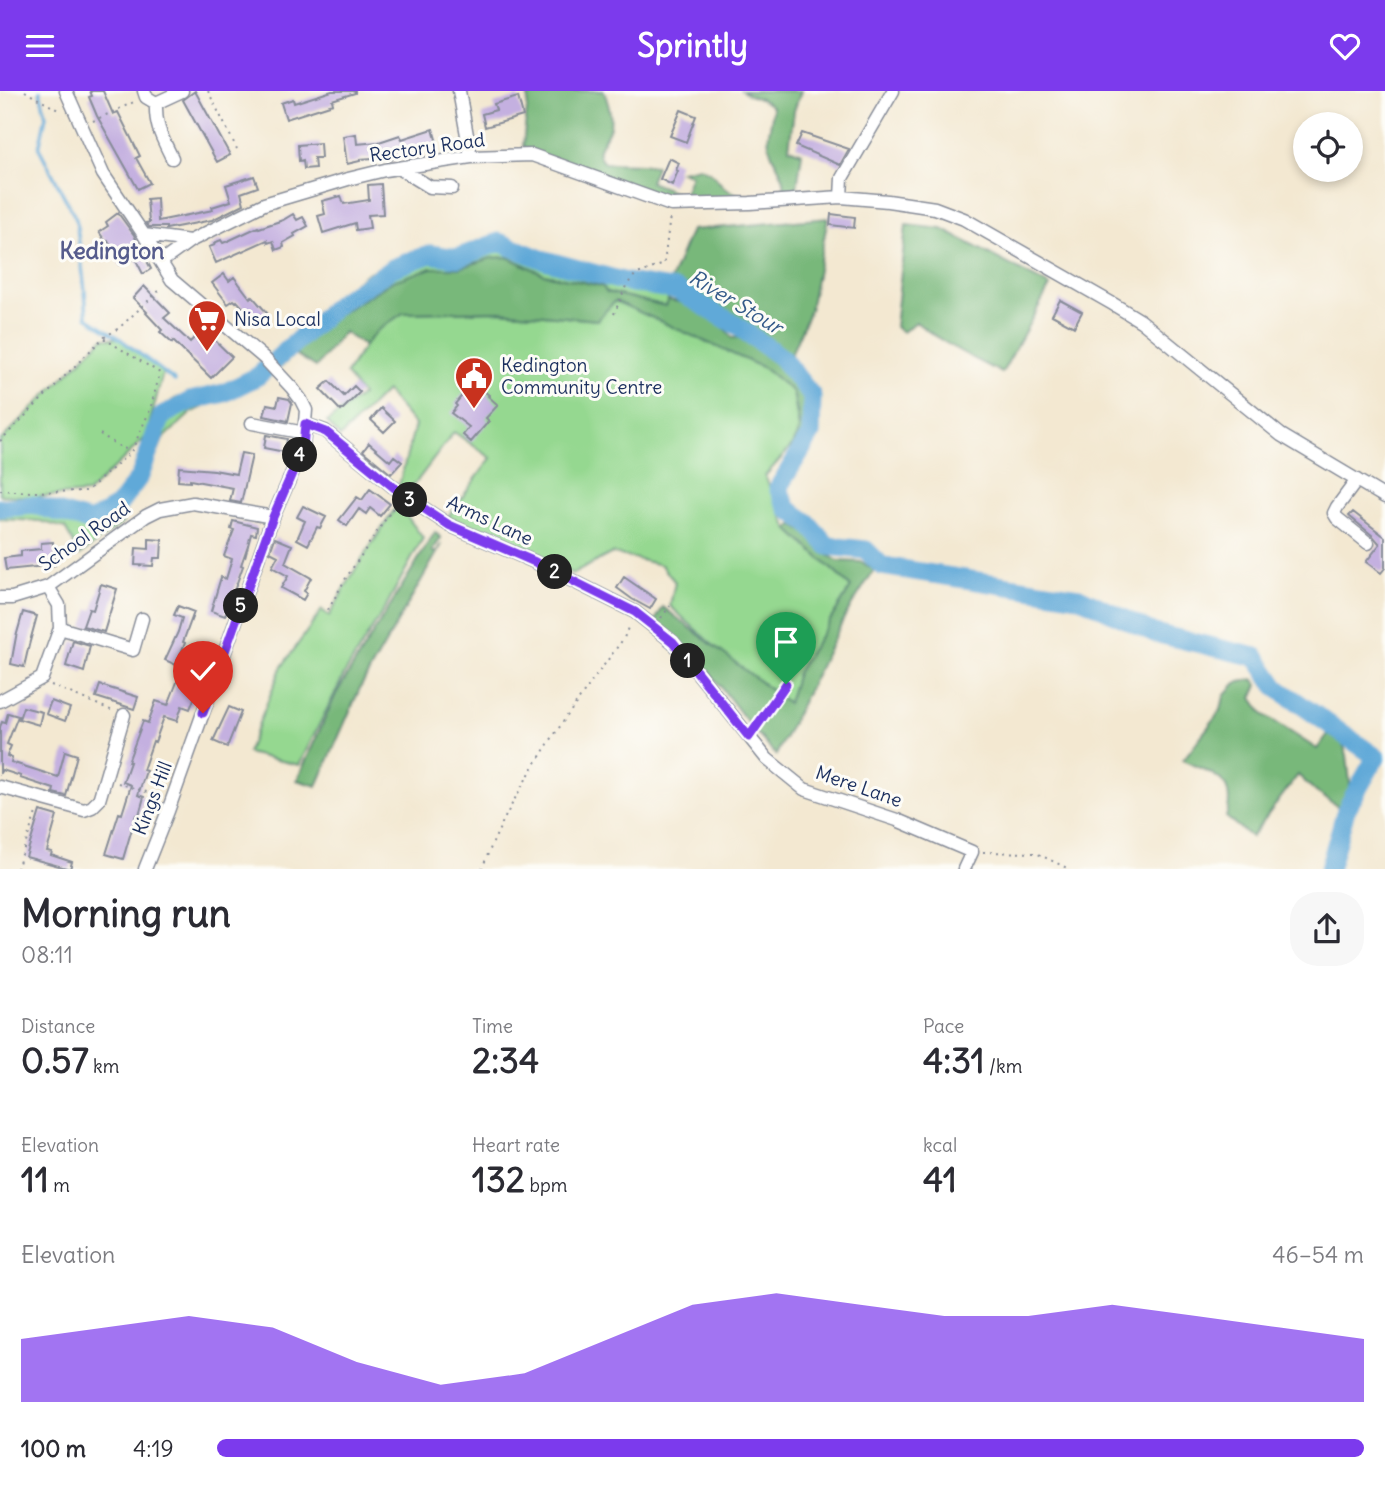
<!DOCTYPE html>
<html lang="en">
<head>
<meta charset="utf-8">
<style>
  :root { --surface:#fff; --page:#f7f7f7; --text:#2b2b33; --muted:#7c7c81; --accent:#7c3aed }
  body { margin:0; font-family:Delius,sans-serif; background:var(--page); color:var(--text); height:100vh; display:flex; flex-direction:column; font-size:26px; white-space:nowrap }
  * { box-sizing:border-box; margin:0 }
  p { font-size:23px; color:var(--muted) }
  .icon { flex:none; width:38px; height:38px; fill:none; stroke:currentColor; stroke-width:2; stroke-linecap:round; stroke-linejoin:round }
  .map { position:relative; height:778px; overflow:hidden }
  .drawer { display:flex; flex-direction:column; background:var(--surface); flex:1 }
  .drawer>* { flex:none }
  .fabs { position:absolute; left:1293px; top:21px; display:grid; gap:14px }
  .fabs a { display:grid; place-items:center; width:70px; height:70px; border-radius:50%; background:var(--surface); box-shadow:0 4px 10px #0003; font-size:35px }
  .pin { position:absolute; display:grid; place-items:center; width:60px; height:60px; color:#fff; margin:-72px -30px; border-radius:50% 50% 50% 0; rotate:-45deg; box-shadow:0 0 7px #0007 }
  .pin .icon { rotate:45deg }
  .km { position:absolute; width:35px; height:35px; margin:-18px; border-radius:50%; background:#222; color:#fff; font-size:19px; line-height:35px; text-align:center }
  .round { display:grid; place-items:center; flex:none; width:74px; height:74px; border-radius:28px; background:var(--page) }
  .headline { display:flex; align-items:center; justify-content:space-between; height:119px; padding:0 21px }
  h1 { font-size:38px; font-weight:700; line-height:52px }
  .figures { display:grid; grid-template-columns:repeat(3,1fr); gap:10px; height:119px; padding:7px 21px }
  .figures div { display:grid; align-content:center }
  .figures b { font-size:35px; font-weight:700 }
  .figures small { font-size:19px; font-weight:400 }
  .figures p { font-size:19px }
  .chart { height:196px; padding:14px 21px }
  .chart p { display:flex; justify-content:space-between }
  .chart svg { width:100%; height:126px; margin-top:7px; fill:var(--accent); opacity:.7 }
  ul { padding:0 21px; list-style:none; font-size:23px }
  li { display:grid; grid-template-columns:112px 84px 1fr; align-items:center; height:52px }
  li i { height:18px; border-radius:9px; background:var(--accent) }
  header { display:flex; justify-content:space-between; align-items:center; height:91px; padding:0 21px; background:var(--accent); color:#fff; font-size:32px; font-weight:700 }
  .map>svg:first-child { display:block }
  .green { fill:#95d890; stroke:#588477; stroke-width:2 }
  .forest { fill:#78b87a; stroke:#4a746c; stroke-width:2 }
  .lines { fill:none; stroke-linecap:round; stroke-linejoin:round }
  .stream { stroke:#61a9d8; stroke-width:3.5 }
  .river { stroke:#61a9d8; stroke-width:19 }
  .building { fill:#c4b0e0 }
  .minor-casing { stroke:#878c98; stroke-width:15 }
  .path { stroke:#878c98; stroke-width:2; stroke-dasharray:2 5; stroke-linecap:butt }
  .minor { stroke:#fff; stroke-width:12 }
  .route-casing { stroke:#fff; stroke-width:14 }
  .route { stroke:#7c3aed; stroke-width:9 }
  .labels { text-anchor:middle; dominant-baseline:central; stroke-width:6; stroke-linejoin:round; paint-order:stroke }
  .street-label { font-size:19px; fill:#1b2f5e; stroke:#fdfcf7 }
  .poi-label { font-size:19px; fill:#1b2f5e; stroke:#fdfcf7; text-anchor:start }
  .water-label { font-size:21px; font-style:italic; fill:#345a89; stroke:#fdfcf7 }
  .quarter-label { font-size:23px; font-weight:bold; fill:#565c8c; stroke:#fdfcf7 }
</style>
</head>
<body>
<header><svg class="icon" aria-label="menu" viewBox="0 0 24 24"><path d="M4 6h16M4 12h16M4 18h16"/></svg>Sprintly<svg class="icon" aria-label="heart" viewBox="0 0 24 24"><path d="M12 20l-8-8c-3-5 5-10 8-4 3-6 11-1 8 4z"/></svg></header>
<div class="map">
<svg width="1385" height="778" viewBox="0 0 1385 778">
  <rect width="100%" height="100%" fill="#fdfcf7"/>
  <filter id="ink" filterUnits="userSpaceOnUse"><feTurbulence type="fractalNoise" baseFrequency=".0143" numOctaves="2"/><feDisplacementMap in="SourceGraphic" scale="14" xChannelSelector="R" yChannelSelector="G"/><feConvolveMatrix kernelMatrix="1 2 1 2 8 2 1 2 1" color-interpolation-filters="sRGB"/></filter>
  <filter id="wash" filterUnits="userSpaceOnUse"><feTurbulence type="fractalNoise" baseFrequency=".00686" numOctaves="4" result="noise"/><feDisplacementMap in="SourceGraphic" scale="28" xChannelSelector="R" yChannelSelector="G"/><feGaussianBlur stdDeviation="1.57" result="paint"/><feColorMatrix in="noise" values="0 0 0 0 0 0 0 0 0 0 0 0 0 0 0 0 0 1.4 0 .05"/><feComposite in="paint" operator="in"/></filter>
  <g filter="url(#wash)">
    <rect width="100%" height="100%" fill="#f3e8d1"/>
    <path class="green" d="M494,149l14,1 38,14 122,31v14l-2,6 -60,-14 -5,-6 -57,-12 -37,-17 -16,1 -31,10h-29l-100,51 -50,48 -11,-11 10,-6 55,-53 32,-24 33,-15 34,-6h23z
      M614,209l150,68 29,24 6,38 -8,17 -26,29 23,53 63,58 -54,86 -9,30 -72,-55 -46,-42 5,-24 -14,-17 -49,-12 -39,21 -126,-56 44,-60 -37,-26 -37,49 -15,13 -3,-9 16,-60 -29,-34 -46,46 -13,-15 35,-27 -16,-21 18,-28 12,-15 27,-18 97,-2 97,9z
      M103,247h16l44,35 -17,64 -58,56 -53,4 -35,-2v-54z
      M262,273l10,8 -20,11 -61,30 -28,26 -14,34 -30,41 4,9 -43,32 -15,-27 -25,-7 -40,-2v-14c12,-1 26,-5 38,-3 15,2 38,13 52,11 57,-11 43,-85 83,-113 7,-5 26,-5 36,-8 16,-4 39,-18 53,-28z
      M398,413l25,34 -37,68 -41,67 -46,92 -52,-12 34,-85 41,-58 7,6 27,-48z"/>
    <path class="forest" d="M529,0h75c4,12 8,23 6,35 -3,14 -20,24 -6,37l38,1 14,2 -6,16 33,13 8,-20 -10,-4 18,-4 11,5 16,17 21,10 -63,5 -158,-53 -3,-6z
      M742,0h59l-7,20 -5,37 13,5 -6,42 -15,1c9,-15 -3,-27 -9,-41 -9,-23 2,-28 0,-48 -11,-11 -19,-8 -30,-16z
      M828,127l-18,92 -20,47 -9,-9 -83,-50 -7,-2 -13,-1 -10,-9 23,-56z
      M906,134l36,4 108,57 -48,87c-30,-15 -60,-30 -86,-51l-13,10 -8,-5z
      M507,166l37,17 58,12 5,6 59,14 2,-6 23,4 32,22 9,12 11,-1 20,12 15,16 4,-1c4,4 9,8 12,12 13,13 20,40 15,58 -2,9 -8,17 -12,26 -13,-19 2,-16 2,-33 0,-11 -4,-24 -6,-35l-29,-24 -149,-67 -18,19 -97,-9 -97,2 -26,18 -13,15 -20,-14 -28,35 -21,-13 36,-35 62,-38 38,-13h29l31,-10z
      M793,434l19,11 9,8 6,10 11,7 24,1 12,8 -29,46 -69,139 -23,-26 -46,-60 -53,-46 9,-16 125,96 9,-30 54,-86 -63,-58z
      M435,441l6,6 -9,13 4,2 6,-9 -82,144 -43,98 -20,-6 39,-86z
      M1253,588l5,6 -6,13 11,16 54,35 11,-15 15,10 4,11 3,28 -1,9 -6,18 -27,-18 -18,-17 -47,62 -25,-20c12,-40 -14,-42 -43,-57l38,-50 3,-14 12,-13z"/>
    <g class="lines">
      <path class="stream" d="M40,0l6,25 -7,32 37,71 9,72 2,26 32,21 56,43"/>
      <path class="river" d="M0,417l34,-3 57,17 27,-16 22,-30 22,-60 28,-15 34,-8 34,-17 82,-74 53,-34 37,-14 27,4 42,-16 42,17 85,23 51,8 59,35 45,32 31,39 -1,38 -33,54 10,21 19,13 21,24 38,4 16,16 197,31 75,36 102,24 21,31 99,69 -30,53 -17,59"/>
    </g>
    <g id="blocks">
      <path class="building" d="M90,0h13l10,23 5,-2 22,44 -4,2 14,25 -12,6 -41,-73 -8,-19 3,-1z
        M195,0l35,64 -13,7 -34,-62z
        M332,0h23v2l-23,7 1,4 -47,15 -5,-16 12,-4 1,4z
        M518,6l5,19 -38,11 -3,-13 14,-4 -2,-6z
        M681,19l15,6 -10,26 -16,-6z
        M433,38l4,14 -49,18 -1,-4 -27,2v2l-13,3 -4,-28 13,-2 1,10 22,-2 21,-7 2,4z
        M802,42l47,16 -9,16 -44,-19z
        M320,52l1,15h-7l1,10 -11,1 -1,-9 -4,1 -1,-16z
        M669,67l10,5 -3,7 2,1 -6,14 -12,-6z
        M254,85l4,11 -17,6 3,11 -32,16 -46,9v-2h-17l-3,-4 5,-1h-2l-2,-23 10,-1 1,23 55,-11 -1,-3 19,-6 -5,-16z
        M381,93l2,30 -15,1 2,13 -14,2 -1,-7 -32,10 -5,-17 7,-2 -3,-13 19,-5 3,8 25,-4 -1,-15z
        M118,122l16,22 17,34 -8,5 -8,-16 -15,7 -12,-24 -2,1 -7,-10 9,-6 -2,-4z
        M293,123l4,6 6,-3 5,9 -14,8 1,2 -12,7 1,4 -8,3 -3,-9 -5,2 -1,-3 -51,23 -7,-16 6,-2 -1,-2 7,-3 2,3 5,-2 30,-14 1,1 24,-8z
        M831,123l24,3 -1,11 -24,-3z
        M224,183l5,7 5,-4 16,21 2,-2 15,17 -11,9 -19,-21 -1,1 -2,-2 -6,4 -16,-21z
        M144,195l26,27 -6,5 26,24 13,-13 29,28 -21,21 -38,-37 -1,2 -12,-11 2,-2 -16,-17 1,-1 -14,-14z
        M1060,209l22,12 -8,15 -22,-12z
        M329,290l15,15 10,-10 6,6 -19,19 -21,-22z
        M473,291l16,13 -1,1 10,9 -12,13 3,3 -18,21 -8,-7 6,-8 -18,-14 6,-7 -2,-2z
        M279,306l10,2 3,4 -4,18 -24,-5 3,-12 10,2z
        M381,317l14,13 -11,11 -13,-12z
        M266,344l21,4 -2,13 -21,-4z
        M369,352l21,18 4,-5 8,6 -11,12 -28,-23z
        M241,362l11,2 -11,48 -11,-2 3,-13 -43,-8v2l-12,-1 1,-14 35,3 22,4z
        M370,398l20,15 -10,12 -10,-8 -4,6 -7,-5 -12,17 -8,-6 18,-23 5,3z
        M303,415l23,11 -6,11 -3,-1 -9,18 -11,-6 8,-18 -8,-4z
        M1353,421l32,25v31l-4,5 -15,-11 14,-18 -7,-8 -24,-20z
        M233,430l24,6 -1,8 -5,-1 -6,23 3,-12 -7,20 2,1 -18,50 -14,-5 10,-34 5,2 6,-20 -8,-3 10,-26 -3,-1z
        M275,447l17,7 -7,18 26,15 -7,13 3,2 -4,7 -22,-12 7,-12 -16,-9 6,-11 -8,-4z
        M149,448l13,1 -1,18h-7l-1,8 -18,-1 1,-17 13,1z
        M53,451l2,23 -49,5 -2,-12 17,-2v-5l20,-2v-6z
        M624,486l32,22 -6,10 -18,-10 -15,-11z
        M101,493l16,5 -13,43 -21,-6 6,-17 4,1z
        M178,515l16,6 -11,30 2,1 -9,22 -11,-5 13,-28 4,-14 -8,-3z
        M23,521l14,4 -8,29 -5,22 -13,-3 5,-27z
        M73,550l17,5 -6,26 -18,-6z
        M191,581l12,5 -13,32 -8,-3 -5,15 -13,-4 -9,25 -2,-1 -10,29 3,1 -8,24 6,2 -5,18h-3l-13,44 -17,-5 13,-41 3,1 9,-29 -8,-3 7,-20h-2l15,-41 5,2 8,-22 12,4 11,-28 9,4z
        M100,594l38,12 -4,12 -38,-12z
        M51,610l19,7 -5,13 -19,-7z
        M23,616l19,5 -3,13 -20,-6z
        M229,616l12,5 -14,35 -14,-6z
        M8,622l10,3 -11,28 4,2 -4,10 5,2 -1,4 47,15 7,-26 12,4 -11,41 -13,-3 1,-4 -34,-11 1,-2 -19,-6 -2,3v-46l2,-5 3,1z
        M40,720l17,5 -10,35 5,1 -1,3 21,7 -2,7 -44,-12z"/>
    </g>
  </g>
  <g filter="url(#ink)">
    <use href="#blocks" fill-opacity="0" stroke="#878c98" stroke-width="2"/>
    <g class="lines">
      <defs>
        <path id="minor" d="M66,0l37,83 41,61 28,45 92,78 28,30 9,12 5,10 -3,38 -30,69 -105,294 -23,58
          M144,0l2,6 10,6 26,-12
          M459,0l12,66
          M156,12c-1,24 6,34 16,55
          M399,77l31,19 22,1
          M841,106l1,-19 51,-87
          M144,144l46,6
          M161,171l29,-21 74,-37 84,-25 37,-9 86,-13 61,-2 139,50 79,-2 91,-6 47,4 47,7 29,11 149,85 28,17 140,114 104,62
          M252,332l53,10
          M305,333l20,7 77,63 47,31 86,37 100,50 38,30 94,117 37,30 93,31 75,32 -8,17
          M1357,389l-20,27 -3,6 3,5 31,25
          M0,507h12l36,-11 98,-71 14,-7 33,-6 80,14
          M60,537l73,22 9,-31
          M0,610l42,-23 18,-50 -1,-23 -11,-18
          M0,696l84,23 8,-3 7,-7 25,-85"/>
      </defs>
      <use href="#minor" class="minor-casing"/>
      <path class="path" d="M25,0c12,8 24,13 36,21
        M208,0l29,58
        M93,30l43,-20
        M614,223l12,-28 9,-11 29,-11 6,-48
        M100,343l17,11 13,6
        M0,350l103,-103 16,-10 43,-40
        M0,399l31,2 56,-1 44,-39 19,-42 10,-37 -57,-35
        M328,519l18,-32 49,-73
        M661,527l9,-12
        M51,594l62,26
        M756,636l30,-43
        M118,692l41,13
        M983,761l53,1 33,16
        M17,778l20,-59
        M482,778c33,-86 88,-158 142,-231l5,-13"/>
      <use href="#minor" class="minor"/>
    </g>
  </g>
  <g class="lines" filter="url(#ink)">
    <defs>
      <path id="route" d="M203,622l70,-196 30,-69 2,-24 21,8 76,62 47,31 86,37 100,50 38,30 76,95 37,-53"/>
    </defs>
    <use href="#route" class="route-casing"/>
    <use href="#route" class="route"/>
  </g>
  <defs>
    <symbol id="supermarket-pin" viewBox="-11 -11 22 30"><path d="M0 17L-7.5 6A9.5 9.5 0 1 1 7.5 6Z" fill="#c8321e" stroke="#fdfcf7"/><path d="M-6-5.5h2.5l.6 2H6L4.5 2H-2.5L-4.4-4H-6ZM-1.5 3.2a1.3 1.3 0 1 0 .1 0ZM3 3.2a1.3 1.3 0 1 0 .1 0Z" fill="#fff"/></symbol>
    <symbol id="civic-pin" viewBox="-11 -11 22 30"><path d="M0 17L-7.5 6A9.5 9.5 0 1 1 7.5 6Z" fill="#c8321e" stroke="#fdfcf7"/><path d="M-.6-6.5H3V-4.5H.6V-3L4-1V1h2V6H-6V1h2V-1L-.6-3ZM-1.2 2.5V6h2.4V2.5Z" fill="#fff"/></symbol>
  </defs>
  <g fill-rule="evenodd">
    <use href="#supermarket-pin" x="185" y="206" width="44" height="60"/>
    <use href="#civic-pin" x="452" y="263" width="44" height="60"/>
  </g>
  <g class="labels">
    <g class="street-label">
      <text transform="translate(427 56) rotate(-8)">Rectory Road</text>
      <text transform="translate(490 429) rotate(25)">Arms Lane</text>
      <text transform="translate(84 445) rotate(-35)">School Road</text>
      <text transform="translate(859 695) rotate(19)">Mere Lane</text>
      <text transform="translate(152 707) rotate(-69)">Kings Hill</text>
    </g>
    <g class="poi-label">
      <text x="234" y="228">Nisa Local</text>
      <text x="501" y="274">Kedington<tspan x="501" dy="22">Community Centre</tspan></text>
    </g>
    <g class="water-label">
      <text transform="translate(736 211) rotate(31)">River Stour</text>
    </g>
    <g class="quarter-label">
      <text x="112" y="159">Kedington</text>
    </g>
  </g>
</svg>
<div class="fabs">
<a><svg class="icon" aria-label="locate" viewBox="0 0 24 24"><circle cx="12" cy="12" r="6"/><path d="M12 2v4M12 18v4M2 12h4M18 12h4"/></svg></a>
</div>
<div class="pin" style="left:786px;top:593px;background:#1e9e55"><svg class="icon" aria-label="arrive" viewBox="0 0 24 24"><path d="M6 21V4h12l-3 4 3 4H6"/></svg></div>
<div class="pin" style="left:203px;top:622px;background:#d93025"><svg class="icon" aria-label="check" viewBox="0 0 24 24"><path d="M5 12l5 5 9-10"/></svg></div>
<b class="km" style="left:688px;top:570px">1</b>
<b class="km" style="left:555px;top:481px">2</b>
<b class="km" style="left:410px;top:409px">3</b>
<b class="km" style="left:300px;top:364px">4</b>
<b class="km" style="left:241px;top:515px">5</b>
</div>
<section class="drawer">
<div class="headline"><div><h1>Morning run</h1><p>08:11</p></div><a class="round"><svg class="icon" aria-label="share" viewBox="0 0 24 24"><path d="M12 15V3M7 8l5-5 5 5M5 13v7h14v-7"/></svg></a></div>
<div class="figures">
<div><p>Distance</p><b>0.57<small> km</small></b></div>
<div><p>Time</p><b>2:34</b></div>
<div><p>Pace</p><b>4:31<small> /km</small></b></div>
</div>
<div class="figures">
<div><p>Elevation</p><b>11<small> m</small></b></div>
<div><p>Heart rate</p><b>132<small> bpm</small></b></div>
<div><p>kcal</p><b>41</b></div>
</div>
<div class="chart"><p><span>Elevation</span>46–54 m</p>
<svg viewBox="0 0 160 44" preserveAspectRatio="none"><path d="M0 44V22L10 18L20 14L30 18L40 30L50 38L60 34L70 22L80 10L90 6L100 10L110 14L120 14L130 10L140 14L150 18L160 22V44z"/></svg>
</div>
<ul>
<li><b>100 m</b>4:19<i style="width:100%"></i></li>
</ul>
</section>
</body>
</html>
